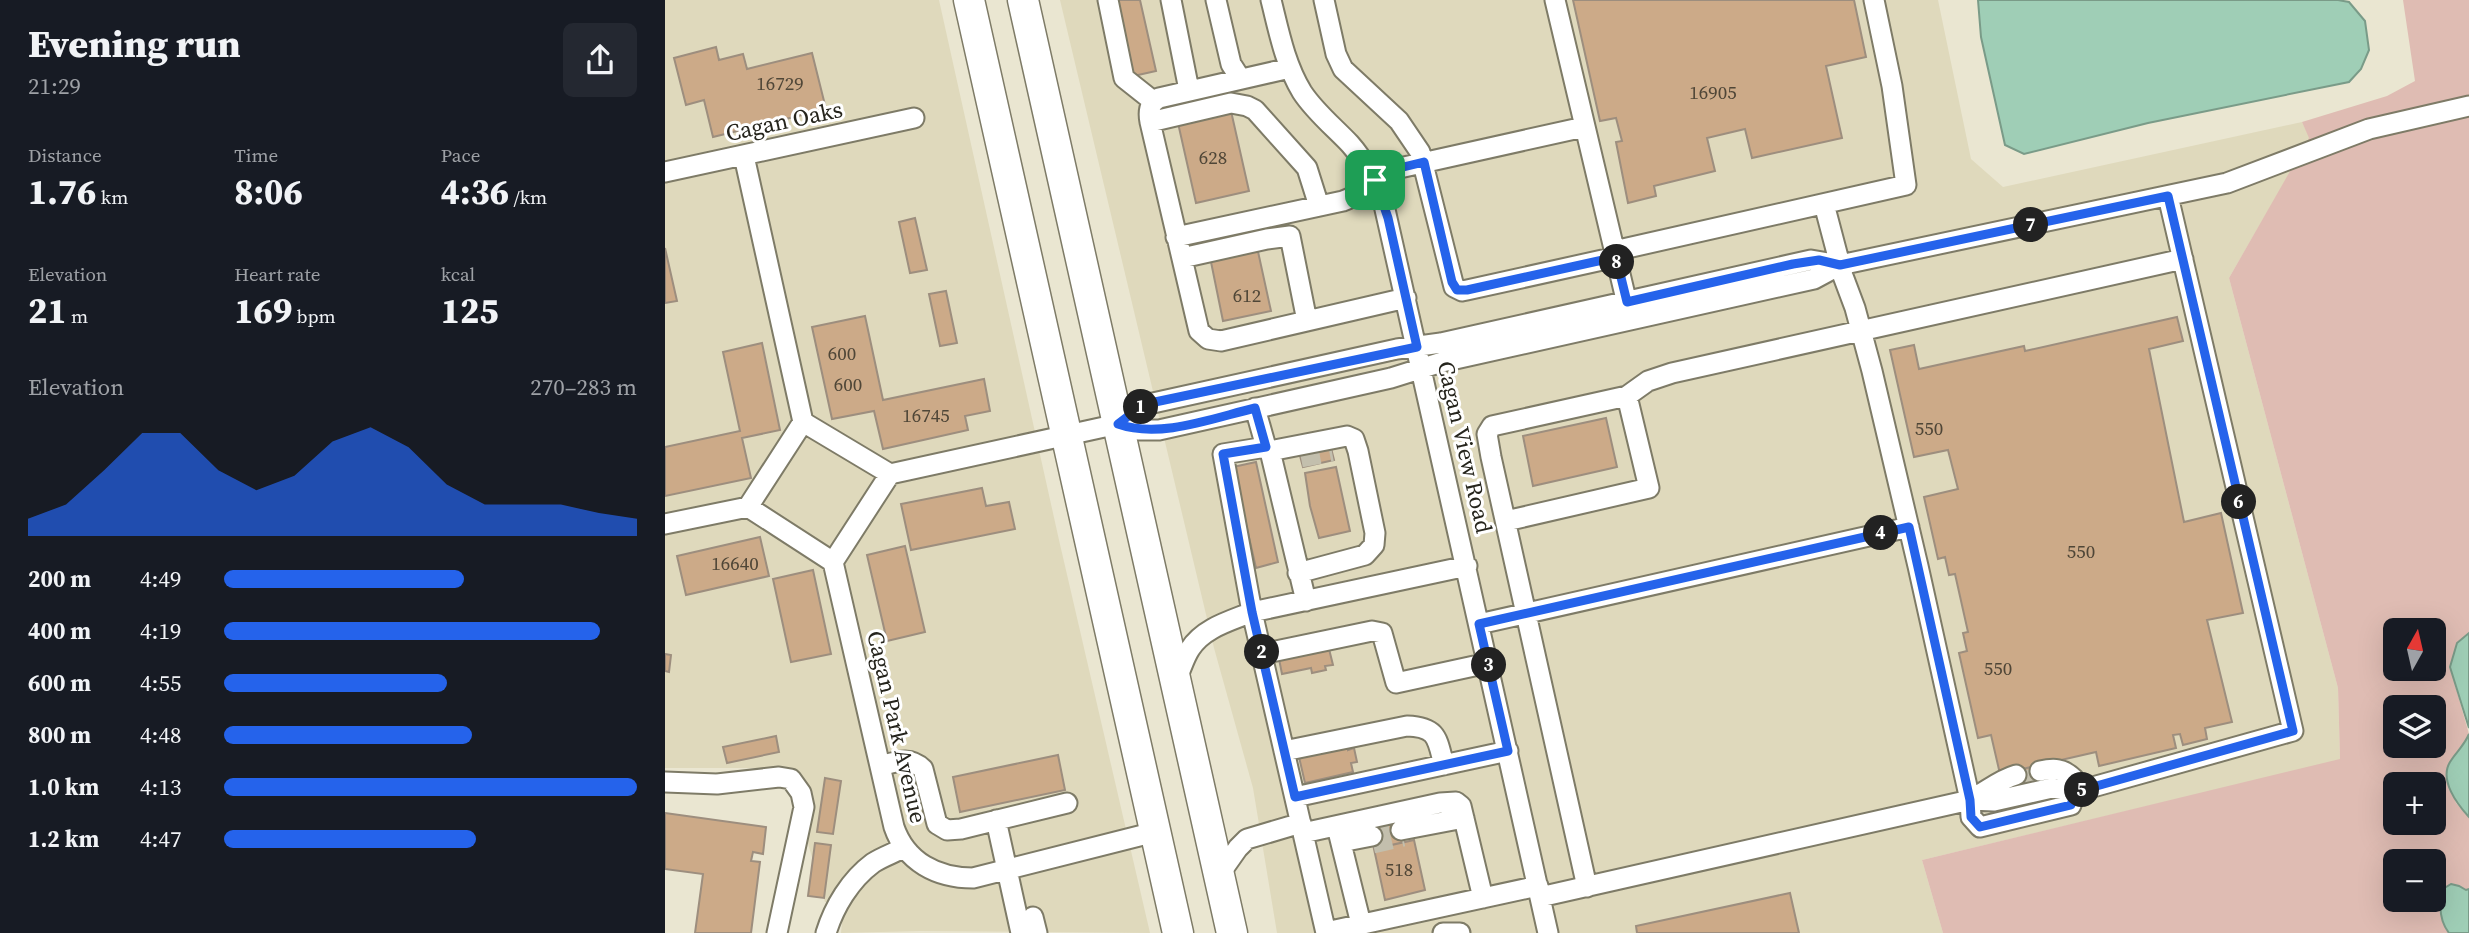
<!DOCTYPE html>
<html lang="en">
<head>
<meta charset="utf-8">
<style>
  :root { --surface:#171b24; --page:#242831; --text:#f1f3f6; --muted:#9ea1a6; --accent:#2563eb }
  body { margin:0; font-family:"Source Serif 4",serif; background:var(--page); color:var(--text); height:100vh; display:flex; flex-direction:column; font-size:26px; white-space:nowrap }
  * { box-sizing:border-box; margin:0 }
  p { font-size:23px; color:var(--muted) }
  .icon { flex:none; width:38px; height:38px; fill:none; stroke:currentColor; stroke-width:2; stroke-linecap:round; stroke-linejoin:round }
  .map { position:relative; flex:1; overflow:hidden }
  .sheet { display:flex; flex-direction:column; background:var(--surface); width:665px }
  .sheet>* { flex:none }
  .needle { width:46px; rotate:8deg }
  .buttons { position:absolute; left:1718px; top:618px; display:grid; gap:14px }
  .buttons a { display:grid; place-items:center; width:63px; height:63px; border-radius:10px; background:var(--surface); box-shadow:0 7px 28px #0002; font-size:35px }
  .pin { position:absolute; display:grid; place-items:center; width:60px; height:60px; color:#fff; margin:-30px; border-radius:14px; box-shadow:0 4px 10px #0006 }
  .km { position:absolute; width:35px; height:35px; margin:-18px; border-radius:50%; background:#222; color:#fff; font-size:19px; line-height:35px; text-align:center }
  .round { display:grid; place-items:center; flex:none; width:74px; height:74px; border-radius:10px; background:var(--page) }
  .head { display:flex; align-items:center; justify-content:space-between; height:119px; padding:0 28px }
  h1 { font-size:38px; font-weight:800; line-height:52px }
  .figures { display:grid; grid-template-columns:repeat(3,1fr); gap:10px; height:119px; padding:7px 28px }
  .figures div { display:grid; align-content:center }
  .figures b { font-size:35px; font-weight:800 }
  .figures small { font-size:19px; font-weight:400 }
  .figures p { font-size:19px }
  .chart { height:196px; padding:14px 28px }
  .chart p { display:flex; justify-content:space-between }
  .chart svg { width:100%; height:126px; margin-top:7px; fill:var(--accent); opacity:.7 }
  ul { padding:0 28px; list-style:none; font-size:23px }
  li { display:grid; grid-template-columns:112px 84px 1fr; align-items:center; height:52px }
  li i { height:18px; border-radius:9px; background:var(--accent) }
  main { display:flex; flex:1; min-height:0 }
  .map>svg:first-child { display:block }
  .built { fill:#dfd9bc }
  .green { fill:#dfbcb3; fill-rule:evenodd }
  .water { fill:#9fceb6; stroke:#7a9b88; stroke-width:2 }
  .building { fill:#ca8; stroke:#9d8e7e; stroke-width:2 }
  .lines { fill:none; stroke-linecap:round; stroke-linejoin:round }
  .minor-tunnel { stroke:#c3bfad; stroke-width:19; stroke-dasharray:19 10; stroke-linecap:butt }
  .minor-casing { stroke:#7e7b67; stroke-width:23 }
  .highway-casing { stroke:#7e7b67; stroke-width:33 }
  .minor { stroke:#fff; stroke-width:19 }
  .highway { stroke:#fff; stroke-width:30 }
  .route-casing { stroke:#fff; stroke-width:14 }
  .route { stroke:#2563eb; stroke-width:9 }
  .labels { text-anchor:middle; dominant-baseline:central; stroke-width:6; stroke-linejoin:round; paint-order:stroke }
  .number-label { font-size:19px; fill:#4f4637 }
  .street-label { font-size:23px; fill:#25241c; stroke:#fff }
</style>
</head>
<body>
<main>
<section class="sheet">
<div class="head"><div><h1>Evening run</h1><p>21:29</p></div><a class="round"><svg class="icon" aria-label="share" viewBox="0 0 24 24"><path d="M12 15V3M7 8l5-5 5 5M5 13v7h14v-7"/></svg></a></div>
<div class="figures">
<div><p>Distance</p><b>1.76<small> km</small></b></div>
<div><p>Time</p><b>8:06</b></div>
<div><p>Pace</p><b>4:36<small> /km</small></b></div>
</div>
<div class="figures">
<div><p>Elevation</p><b>21<small> m</small></b></div>
<div><p>Heart rate</p><b>169<small> bpm</small></b></div>
<div><p>kcal</p><b>125</b></div>
</div>
<div class="chart"><p><span>Elevation</span>270–283 m</p>
<svg viewBox="0 0 160 44" preserveAspectRatio="none"><path d="M0 44V38L10 33L20 21L30 8L40 8L50 21L60 28L70 23L80 11L90 6L100 13L110 26L120 33L130 33L140 33L150 36L160 38V44z"/></svg>
</div>
<ul>
<li><b>200 m</b>4:49<i style="width:58%"></i></li>
<li><b>400 m</b>4:19<i style="width:91%"></i></li>
<li><b>600 m</b>4:55<i style="width:54%"></i></li>
<li><b>800 m</b>4:48<i style="width:60%"></i></li>
<li><b>1.0 km</b>4:13<i style="width:100%"></i></li>
<li><b>1.2 km</b>4:47<i style="width:61%"></i></li>
</ul>
</section>
<div class="map">
<svg width="1804" height="933" viewBox="0 0 1804 933">
  <rect width="100%" height="100%" fill="#eae6d1"/>
  <path class="built" d="M0,0h274l120,540 91,393 -229,-2 -80,2 3,-32 -19,1 -39,-134h-121z
    M395,0h878l33,159 32,28 299,-65 8,16 -81,140 109,410 2,72 -418,100 21,73h-666l-24,-145 -39,-140z"/>
  <path class="green" d="M1738,0h66v633l-12,10 -7,24 19,67 -5,12 -14,16 -1,25 4,4 3,12 13,14v72l-3,1 -7,-4 -16,3c-4,15 -3,31 6,44h-506l-21,-73 418,-101 -2,-71 -109,-410 80,-140 -7,-16 85,-26 28,-15zM1731,630h38v38h-38zM1731,707h38v39h-38zM1731,784h38v38h-38zM1731,861h38v39h-38z"/>
  <path class="water" d="M1313,0h360l11,2 16,19 4,29 -8,19 -12,13 -201,41 -124,31 -19,-9 -24,-108z
    M1804,633v95l-19,-61 7,-24z
    M1804,734v83c-12,-13 -30,-37 -19,-55 6,-10 14,-16 19,-28z
    M1786,884l8,2 7,4 3,-1v44h-20c-10,-13 -10,-29 -6,-44z"/>
  <path class="building" d="M447,0h28l16,71 -27,6z
    M908,0h281l12,57 -40,9 16,72 -90,20 -7,-29 -38,9 8,33 -61,15 2,10 -28,7 -12,-61 6,-1 -6,-23 -16,3z
    M51,47l3,13 24,-6 4,15 65,-16 14,56 -113,28 -9,-37 -18,5 -12,-47z
    M566,111l18,80 -53,12 -18,-80z
    M250,218l12,52 -17,3 -11,-51z
    M592,247l14,64 -48,10 -13,-64z
    M0,248l12,53 -12,2z
    M281,291l11,52 -17,3 -11,-52z
    M200,316l18,84 101,-21 6,32 -25,5 3,14 -85,19 -9,-38 -42,8 -20,-92z
    M1512,317l6,24 -34,8 35,173 37,-9 22,100 -36,7 25,102 -27,6 2,11 -24,6 -3,-11 -7,1 3,13 -77,18 -3,-14 -96,22 -9,-39 -13,3 -19,-85 8,-2 -4,-18 5,-1 -13,-58 -6,1 -4,-18 -7,2 -14,-62 34,-8 -10,-39 -34,7 -24,-107 24,-5 5,24 105,-23 1,5z
    M97,343l18,87 -38,8 9,40 -86,18v-49l75,-16 -17,-79z
    M941,418l11,49 -84,19 -10,-50z
    M665,444l4,16 -31,7 -4,-15z
    M591,462l22,100 -22,6 -23,-101z
    M671,467l14,64 -31,7 -9,-32 -5,-33z
    M317,488l4,18 23,-4 6,27 -104,21 -10,-46z
    M95,537l9,39 -83,19 -9,-39z
    M240,546l20,86 -38,9 -20,-86z
    M148,570l18,84 -40,8 -18,-83z
    M663,645l5,20 -8,1 1,4 -14,3 -1,-5 -29,6 -3,-15z
    M0,654l6,1 -2,17 -4,-1z
    M111,736l3,16 -52,11 -4,-16z
    M683,746v4l6,-2 3,14 -6,1 2,9 -48,11 -6,-26z
    M393,755l7,35 -105,22 -7,-35z
    M1374,765l3,16 -23,6 -4,-16z
    M160,778l16,3 -8,53 -16,-2z
    M0,813l101,14 -3,27 -10,-2 -2,9 9,1 -9,71h-56l8,-59 -38,-5z
    M733,817l6,25 -30,7 -5,-25z
    M749,840l11,50 -40,10 -11,-51z
    M150,843l16,2 -7,53 -16,-2z
    M1125,893l9,40h-162l-1,-7z"/>
  <g class="lines">
    <path class="minor-tunnel" d="M636,458l31,-6
      M1352,781l25,-4
      M705,829l30,-7
      M708,844l30,-7"/>
    <defs>
      <path id="minor" d="M443,0l16,78 29,23
        M506,0l18,90
        M551,0l15,64 9,14
        M606,0c8,32 14,64 31,92 13,20 32,35 48,52 16,18 26,39 34,61l164,728
        M659,0l12,54 7,15 56,52 21,31 34,135 8,4 5,-1 149,-33
        M890,0l74,312
        M625,68l-131,30c-10,5 -11,14 -9,24l49,209 9,8 13,2 185,-43
        M485,122l81,-19 16,3 8,4 52,58 12,38
        M79,156l59,266
        M0,172l249,-54
        M1159,204l19,72 12,32 17,63 46,195 52,234 1,17 9,10 91,-22 4,-13 -1,-13c-11,-11 -20,-11 -34,-8
        M511,237l167,-36c21,-7 32,-24 52,-32l189,-42
        M949,251l292,-66 -14,-99 -18,-86
        M517,258l85,-19 23,-3 17,85
        M590,408l11,39 4,4 36,150
        M453,424l20,6h21l232,-52 51,-16 372,-83 26,-14 387,-82 142,-54 100,-23
        M453,424l17,-13 18,-8 244,-54 44,-6 370,-83 29,5
        M601,447l-43,7 29,158 74,321
        M605,451l77,-15 7,3 4,12 17,82 -1,12 -9,10 -67,18
        M83,507l55,-85 87,52 228,-50
        M841,521l143,-33 -22,-92
        M0,524l83,-17 85,55 57,-88
        M168,562l61,265c12,35 43,51 79,51l182,-46
        M814,624l430,-97
        M597,654l110,-23 10,2 14,50 92,-20
        M511,680c5,-10 8,-22 14,-31 13,-21 40,-28 62,-37l215,-46
        M619,751l123,-25c31,1 30,13 37,39
        M215,766c16,-4 30,-10 43,3l14,55 10,6 14,-1 106,-26
        M0,782l52,2 62,-7 12,2 10,14 3,14 -27,126
        M630,797l213,-46
        M1306,799c16,-8 28,-19 45,-24
        M331,820l25,113
        M672,827l24,97
        M736,830l63,-12
        M638,833l137,-30 16,-1 5,4 22,92
        M676,842l31,-6
        M554,875l19,-27 9,-9 54,-16
        M922,887l-96,-430 -4,-23 5,-8 135,-30 21,-15 24,-8 511,-114
        M875,897l430,-97 24,1 58,-13 23,4 218,-61 -125,-535
        M368,917l4,16
        M661,932l212,-46
        M161,933c8,-26 24,-53 47,-70 9,-6 21,-10 30,-15
        M778,933h17"/>
      <path id="highway" d="M304,0l209,933
        M358,0l209,933"/>
    </defs>
    <use href="#minor" class="minor-casing"/>
    <use href="#highway" class="highway-casing"/>
    <use href="#minor" class="minor"/>
    <use href="#highway" class="highway"/>
  </g>
  <g class="lines">
    <defs>
      <path id="route" d="M759,162l28,120 5,8h10l149,-33 11,45 166,-38 26,-4 21,5 328,-69 125,535 -218,61 -4,13 -91,22 -9,-10 -1,-17 -61,-273 -430,97 29,127 -213,46 -43,-185 -29,-158 43,-7 -11,-39c-42,10 -95,31 -137,16l17,-13 20,-9 262,-55 -29,-129 -13,-38 20,-11z"/>
    </defs>
    <use href="#route" class="route-casing"/>
    <use href="#route" class="route"/>
  </g>
  <g class="labels">
    <g class="number-label">
      <text x="115" y="83">16729</text>
      <text x="1048" y="92">16905</text>
      <text x="548" y="157">628</text>
      <text x="582" y="295">612</text>
      <text x="177" y="353">600</text>
      <text x="183" y="384">600</text>
      <text x="261" y="415">16745</text>
      <text x="1264" y="428">550</text>
      <text x="1416" y="551">550</text>
      <text x="70" y="563">16640</text>
      <text x="1333" y="668">550</text>
      <text x="734" y="869">518</text>
    </g>
    <g class="street-label">
      <text transform="translate(119 121) rotate(-12)">Cagan Oaks</text>
      <text transform="translate(800 447) rotate(77)">Cagan View Road</text>
      <text transform="translate(232 727) rotate(77)">Cagan Park Avenue</text>
    </g>
  </g>
</svg>
<div class="buttons">
<a><svg class="needle" viewBox="-14 -14 28 28"><path d="M0-13l5 13h-10z" fill="#e53935"/><path d="M0 13l5-13h-10z" fill="#9ea1a6"/></svg></a>
<a><svg class="icon" aria-label="layers" viewBox="0 0 24 24"><path d="M12 4l9 5-9 5-9-5zM3 14l9 5 9-5"/></svg></a>
<a>+</a>
<a>−</a>
</div>
<div class="pin" style="left:710px;top:180px;background:#1e9e55"><svg class="icon" aria-label="arrive" viewBox="0 0 24 24"><path d="M6 21V4h12l-3 4 3 4H6"/></svg></div>
<b class="km" style="left:476px;top:407px">1</b>
<b class="km" style="left:597px;top:652px">2</b>
<b class="km" style="left:824px;top:665px">3</b>
<b class="km" style="left:1216px;top:533px">4</b>
<b class="km" style="left:1417px;top:790px">5</b>
<b class="km" style="left:1574px;top:502px">6</b>
<b class="km" style="left:1366px;top:225px">7</b>
<b class="km" style="left:952px;top:262px">8</b>
</div>
</main>
</body>
</html>
